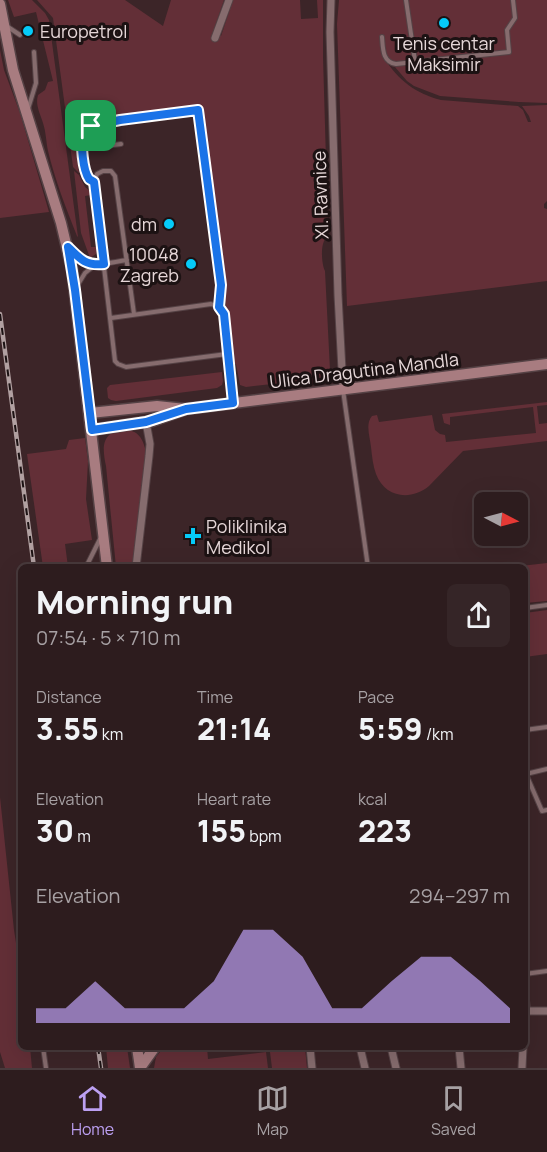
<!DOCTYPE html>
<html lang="en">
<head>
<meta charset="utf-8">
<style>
  :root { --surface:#2d1c1e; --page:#352527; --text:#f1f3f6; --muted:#a7a1a4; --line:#483a3c; --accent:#bca0f2 }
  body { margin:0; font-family:Manrope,sans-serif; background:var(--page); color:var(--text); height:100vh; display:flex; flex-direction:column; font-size:22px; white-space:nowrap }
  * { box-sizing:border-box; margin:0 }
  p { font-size:20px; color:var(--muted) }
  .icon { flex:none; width:33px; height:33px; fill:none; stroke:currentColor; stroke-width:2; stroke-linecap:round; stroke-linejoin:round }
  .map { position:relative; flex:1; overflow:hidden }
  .panel { position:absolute; left:18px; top:564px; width:510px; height:486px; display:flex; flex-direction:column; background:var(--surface); border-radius:9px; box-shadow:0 6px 24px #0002,0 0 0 2px var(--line) }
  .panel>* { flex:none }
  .needle { width:39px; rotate:96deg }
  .buttons { position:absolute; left:474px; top:492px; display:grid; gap:12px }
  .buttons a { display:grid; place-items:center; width:54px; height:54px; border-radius:9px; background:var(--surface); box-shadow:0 6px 24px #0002,0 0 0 2px var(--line); font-size:30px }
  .pin { position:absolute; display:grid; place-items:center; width:51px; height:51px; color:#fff; margin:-26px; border-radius:12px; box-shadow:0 3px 9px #0006 }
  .round { display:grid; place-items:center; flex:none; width:63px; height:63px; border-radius:9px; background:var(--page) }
  .overview { display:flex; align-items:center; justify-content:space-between; height:102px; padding:0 18px }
  h1 { font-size:33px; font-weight:800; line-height:45px }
  .metrics { display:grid; grid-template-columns:repeat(3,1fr); gap:9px; height:102px; padding:6px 18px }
  .metrics div { display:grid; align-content:center }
  .metrics b { font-size:30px; font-weight:800 }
  .metrics small { font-size:16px; font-weight:400 }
  .metrics p { font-size:16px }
  .chart { height:168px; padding:12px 18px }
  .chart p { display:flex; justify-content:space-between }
  .chart svg { width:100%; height:108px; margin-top:6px; fill:var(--accent); opacity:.7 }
  .dock { display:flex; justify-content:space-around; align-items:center; height:84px; border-top:2px solid var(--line); background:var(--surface); font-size:16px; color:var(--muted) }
  .dock a { display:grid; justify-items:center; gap:3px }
  .dock .active { color:var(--accent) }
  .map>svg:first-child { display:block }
  .green { fill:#632f37 }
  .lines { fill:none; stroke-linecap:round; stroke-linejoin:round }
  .service-casing { stroke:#554245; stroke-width:6 }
  .minor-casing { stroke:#554245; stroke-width:9 }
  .secondary-casing { stroke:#554245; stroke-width:13 }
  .service { stroke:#866c6e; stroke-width:4 }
  .minor { stroke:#866c6e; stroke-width:7 }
  .secondary { stroke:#a87c80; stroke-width:10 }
  .rail-casing { stroke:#b1a0a1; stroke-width:4.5 }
  .rail { stroke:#1c1213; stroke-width:2; stroke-dasharray:7; stroke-linecap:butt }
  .route-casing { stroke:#fff; stroke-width:12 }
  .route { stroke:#1a73e8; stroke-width:8 }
  .poi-dot { fill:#05cbf9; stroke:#1c1213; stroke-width:2 }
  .labels { text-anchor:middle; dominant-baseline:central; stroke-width:6; stroke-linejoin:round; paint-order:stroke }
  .poi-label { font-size:18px; fill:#e6d7d8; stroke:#1c1213; text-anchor:start }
  .street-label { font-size:18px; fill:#e6d7d8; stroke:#1c1213 }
</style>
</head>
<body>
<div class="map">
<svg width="547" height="1068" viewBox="0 0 547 1068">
  <rect width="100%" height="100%" fill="#3c2528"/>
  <path class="green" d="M8,0h24l13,13 4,7 29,217 -1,-1c-11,-28 -22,-56 -29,-85 -2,-10 -2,-19 -5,-28 -3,-10 -8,-18 -5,-28l7,-5 3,-8 5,-1 -17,-69 -22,5z
    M37,0h88l38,26 8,-26h53l-10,29 7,7 12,-36h67l1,19 17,-1 -1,-18h6v57l5,172c0,8 -3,8 -5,15 -2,7 -1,21 2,27l5,99 -2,6 -4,4 -4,3 -8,1h-40l-26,3 -6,-2 -4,-21h-3l-32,-258 -129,15 7,52 -6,-6 -20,-149z
    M339,0h208v103l-28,-1 -79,-6 -26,-10 -7,-5 -12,-14 -4,-1 -7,-8c15,23 31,35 57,42l77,6 5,4 5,12h3l-2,-6 -7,-10 25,-1v96l-3,3v4l3,1v72l-200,25 -10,-282z
    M0,50l4,20 16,43 29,99 -49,6z
    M74,171l5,4 6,12 6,5v3l-6,1 6,51h7l-2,7 -6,4 -9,-25z
    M222,372l1,9 -1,4 -5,3 -101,13 -5,-1 -3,-2 -1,-10 3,-3z
    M547,402v3l-10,1 2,18 8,-1v18l-84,10 -34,35c-18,15 -44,12 -53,-12 -3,-8 -4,-18 -5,-27 -1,-10 -6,-23 1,-31l5,-1 2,7 53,-7 3,15 5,4 5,1 1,7 90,-9 -3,-26 -83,10v8l-6,-2 -2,-9z
    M125,429c14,3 17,8 21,22l-13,116h-17l-10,-101c-4,-19 -5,-34 19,-37z
    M85,438l3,23 -2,38 6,41 -27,4 3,23h-25l-16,-113 39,-5 3,-9z
    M547,563v38l-22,2v-36h-13z
    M547,610v44l-22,3v-44z
    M0,797l14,133 7,46v71h9l2,21h-27l-5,-16z
    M106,1047h21l3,21h-22z
    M164,1047h43l1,12 58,-7 2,16h-114l2,-11z
    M305,1047l2,21h-35l-2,-16z"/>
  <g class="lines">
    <defs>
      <path id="service" d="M406,0l9,61
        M8,27l12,8
        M382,37c1,11 0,25 14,27l113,-12 -2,-22 8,-12 -2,-18
        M28,109l8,-26 -2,-31
        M82,149l39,-5
        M94,182l-5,-3 -3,-4 -4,-26 2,-15 7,-8 29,-6 78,-10 23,175 -2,22
        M70,250c21,20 30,14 57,10
        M77,286l8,-13 10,-8
        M134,314l-19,-138 -4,-5h-8l-6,3 -3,8 21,179 3,3 8,3 101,-13
        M111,318l100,-14 8,3 5,7 9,87
        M343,390l25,177
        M86,567l14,-28
        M525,608l22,-3
        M525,730l22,-3
        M526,774l16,37 5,-1
        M526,774l21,-5
        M525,974l22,-3
        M525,979l3,32
        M43,1047l3,21"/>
      <path id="minor" d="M331,0l-1,32 8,263 5,94
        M215,38l14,-38
        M136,567l13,-111 1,-12 -4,-22
        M525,1011h22
        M310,1047l2,21
        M360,1047l5,21
        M391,1047l5,21
        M459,1047l2,21
        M522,1068l1,-21"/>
      <path id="secondary" d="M0,4l13,66 48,153 11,46 35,298
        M90,413l67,-7 28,3
        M92,430l60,-9 34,-12 361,-45
        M137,1047l3,21
        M140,1068l15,-21"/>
    </defs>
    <use href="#service" class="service-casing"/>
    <use href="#minor" class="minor-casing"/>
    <use href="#secondary" class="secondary-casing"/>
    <use href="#service" class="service"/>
    <use href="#minor" class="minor"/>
    <use href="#secondary" class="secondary"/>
    <defs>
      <path id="rail" d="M0,314l34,253
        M98,1047l3,21"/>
    </defs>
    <use href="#rail" class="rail-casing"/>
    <use href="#rail" class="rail"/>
  </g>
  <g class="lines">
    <defs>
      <path id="route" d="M198,110l23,175 -2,22 5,7 9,89 -47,6 -40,13 -54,8 -17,-140 -7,-43c12,12 18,19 36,17l-10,-82 -5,-3c-6,-9 -9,-35 -5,-45 2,-3 4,-6 7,-8l29,-6z"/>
    </defs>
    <use href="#route" class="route-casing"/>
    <use href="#route" class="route"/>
  </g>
  <g class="poi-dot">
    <circle cx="444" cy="23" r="6"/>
    <circle cx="28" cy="31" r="6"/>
    <circle cx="169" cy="224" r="6"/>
    <circle cx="191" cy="264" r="6"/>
    <path d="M190 527h6v6h6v6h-6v6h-6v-6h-6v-6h6z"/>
  </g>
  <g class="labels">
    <g class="poi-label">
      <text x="40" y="31">Europetrol</text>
      <text x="444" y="43" text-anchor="middle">Tenis centar<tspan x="444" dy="21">Maksimir</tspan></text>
      <text x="157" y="224" text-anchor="end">dm</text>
      <text x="179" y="254" text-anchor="end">10048<tspan x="179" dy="21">Zagreb</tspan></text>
      <text x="206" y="526">Poliklinika<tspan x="206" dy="21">Medikol</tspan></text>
    </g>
    <g class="street-label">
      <text transform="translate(320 195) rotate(-92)">XI. Ravnice</text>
      <text transform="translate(364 370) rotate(-7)">Ulica Dragutina Mandla</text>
    </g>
  </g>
</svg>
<div class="buttons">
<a><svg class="needle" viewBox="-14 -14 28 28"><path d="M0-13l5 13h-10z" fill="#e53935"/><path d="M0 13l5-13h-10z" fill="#a7a1a4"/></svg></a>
</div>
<div class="pin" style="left:91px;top:126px;background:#1e9e55"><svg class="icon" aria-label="arrive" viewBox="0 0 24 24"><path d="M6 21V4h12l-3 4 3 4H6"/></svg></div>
<section class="panel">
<div class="overview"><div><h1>Morning run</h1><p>07:54 · 5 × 710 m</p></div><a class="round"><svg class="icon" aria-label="share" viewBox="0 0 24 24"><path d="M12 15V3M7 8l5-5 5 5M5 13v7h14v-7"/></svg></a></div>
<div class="metrics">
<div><p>Distance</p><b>3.55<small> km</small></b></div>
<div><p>Time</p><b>21:14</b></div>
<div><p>Pace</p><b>5:59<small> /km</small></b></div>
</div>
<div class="metrics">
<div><p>Elevation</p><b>30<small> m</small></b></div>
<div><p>Heart rate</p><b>155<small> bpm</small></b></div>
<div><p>kcal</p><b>223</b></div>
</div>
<div class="chart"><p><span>Elevation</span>294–297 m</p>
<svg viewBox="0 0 160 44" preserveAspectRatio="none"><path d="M0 44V38L10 38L20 27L30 38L40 38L50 38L60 27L70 6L80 6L90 17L100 38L110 38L120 27L130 17L140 17L150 27L160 38V44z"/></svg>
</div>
</section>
</div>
<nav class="dock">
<a class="active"><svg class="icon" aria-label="home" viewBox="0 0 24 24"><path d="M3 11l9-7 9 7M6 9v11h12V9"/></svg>Home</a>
<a><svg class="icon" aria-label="map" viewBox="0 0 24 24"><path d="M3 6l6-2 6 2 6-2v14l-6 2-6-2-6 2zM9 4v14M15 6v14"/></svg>Map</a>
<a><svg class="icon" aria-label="saved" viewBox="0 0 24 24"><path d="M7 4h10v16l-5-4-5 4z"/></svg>Saved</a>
</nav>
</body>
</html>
